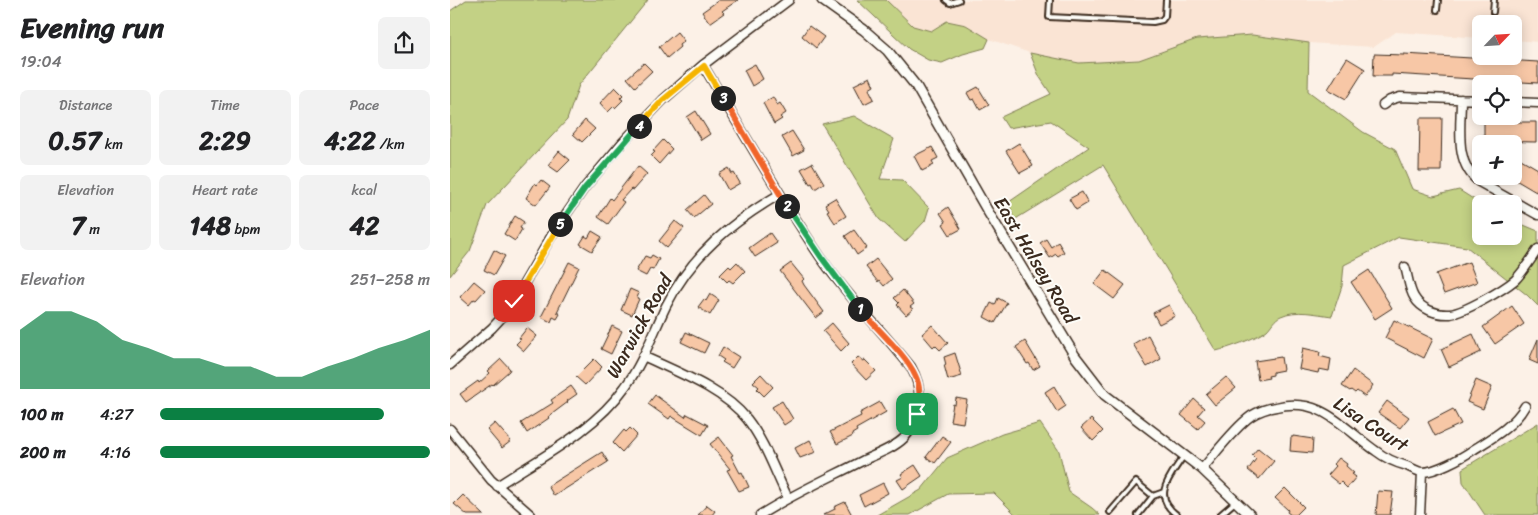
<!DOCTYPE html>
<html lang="en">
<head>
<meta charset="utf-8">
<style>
  :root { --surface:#fff; --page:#f2f2f2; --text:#202124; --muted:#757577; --accent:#0b8043 }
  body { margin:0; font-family:Sriracha,sans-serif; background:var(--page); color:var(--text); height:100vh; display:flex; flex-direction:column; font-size:19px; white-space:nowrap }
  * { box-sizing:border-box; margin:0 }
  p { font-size:16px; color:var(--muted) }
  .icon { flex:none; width:28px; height:28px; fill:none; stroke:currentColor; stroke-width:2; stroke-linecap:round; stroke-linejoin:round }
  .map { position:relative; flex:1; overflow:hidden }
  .details { display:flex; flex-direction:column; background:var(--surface); width:450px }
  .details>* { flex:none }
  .needle { width:32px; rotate:65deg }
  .fabs { position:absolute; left:1022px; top:15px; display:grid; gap:10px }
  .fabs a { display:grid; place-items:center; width:50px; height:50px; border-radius:8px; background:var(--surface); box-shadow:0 2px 12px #0003; font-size:25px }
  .pin { position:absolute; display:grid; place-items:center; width:42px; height:42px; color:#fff; margin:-21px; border-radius:10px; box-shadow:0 2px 8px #0006 }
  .km { position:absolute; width:25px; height:25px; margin:-12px; border-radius:50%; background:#222; color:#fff; font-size:14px; line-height:25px; text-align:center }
  .round { display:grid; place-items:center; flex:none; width:52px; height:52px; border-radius:8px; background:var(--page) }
  .overview { display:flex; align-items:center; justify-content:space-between; height:85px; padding:0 20px }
  h1 { font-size:28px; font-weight:800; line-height:38px }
  .figures { display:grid; grid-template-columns:repeat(3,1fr); gap:8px; height:85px; padding:5px 20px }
  .figures div { display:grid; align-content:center; border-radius:8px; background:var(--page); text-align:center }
  .figures b { font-size:25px; font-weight:800 }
  .figures small { font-size:14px; font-weight:400 }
  .figures p { font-size:14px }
  .chart { height:140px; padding:10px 20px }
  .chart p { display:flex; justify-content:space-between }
  .chart svg { width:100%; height:90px; margin-top:5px; fill:var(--accent); opacity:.7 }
  ul { padding:0 20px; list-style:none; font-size:16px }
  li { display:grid; grid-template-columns:80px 60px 1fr; align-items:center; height:38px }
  li i { height:12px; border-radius:6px; background:var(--accent) }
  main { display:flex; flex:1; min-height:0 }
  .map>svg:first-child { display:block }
  .built { fill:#fae4d4 }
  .green { fill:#c3d185; stroke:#7f7e52 }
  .building { fill:#f7c7a6; stroke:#3b2a1e }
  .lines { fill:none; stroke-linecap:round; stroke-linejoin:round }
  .service-casing { stroke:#3b2a1e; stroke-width:8 }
  .minor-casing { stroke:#3b2a1e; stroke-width:11 }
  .tertiary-casing { stroke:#3b2a1e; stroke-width:12 }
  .service { stroke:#fdfcf7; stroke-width:4 }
  .minor { stroke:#fdfcf7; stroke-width:8 }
  .tertiary { stroke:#fdfcf7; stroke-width:9 }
  .split-1-casing { stroke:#fff; stroke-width:10 }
  .split-2-casing { stroke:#fff; stroke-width:10 }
  .split-3-casing { stroke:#fff; stroke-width:10 }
  .split-4-casing { stroke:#fff; stroke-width:10 }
  .split-5-casing { stroke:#fff; stroke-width:10 }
  .split-6-casing { stroke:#fff; stroke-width:10 }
  .split-1 { stroke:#f0652b; stroke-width:6 }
  .split-2 { stroke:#22a559; stroke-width:6 }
  .split-3 { stroke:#f0652b; stroke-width:6 }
  .split-4 { stroke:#f5b400; stroke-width:6 }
  .split-5 { stroke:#22a559; stroke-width:6 }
  .split-6 { stroke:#f5b400; stroke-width:6 }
  .labels { text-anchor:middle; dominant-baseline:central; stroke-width:4; stroke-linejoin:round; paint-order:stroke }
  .street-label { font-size:19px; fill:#3b2a1e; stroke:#fdfcf7 }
</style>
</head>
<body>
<main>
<section class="details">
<div class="overview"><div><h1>Evening run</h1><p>19:04</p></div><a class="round"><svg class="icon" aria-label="share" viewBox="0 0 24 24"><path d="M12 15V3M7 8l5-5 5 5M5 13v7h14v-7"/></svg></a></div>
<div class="figures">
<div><p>Distance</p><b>0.57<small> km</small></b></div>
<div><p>Time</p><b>2:29</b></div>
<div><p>Pace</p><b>4:22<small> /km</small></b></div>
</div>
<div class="figures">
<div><p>Elevation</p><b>7<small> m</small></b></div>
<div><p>Heart rate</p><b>148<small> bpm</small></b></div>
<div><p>kcal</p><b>42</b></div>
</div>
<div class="chart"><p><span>Elevation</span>251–258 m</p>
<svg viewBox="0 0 160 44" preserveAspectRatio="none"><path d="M0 44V15L10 6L20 6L30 11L40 20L50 24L60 29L70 29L80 33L90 33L100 38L110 38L120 33L130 29L140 24L150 20L160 15V44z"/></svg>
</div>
<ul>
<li><b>100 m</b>4:27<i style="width:83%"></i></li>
<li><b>200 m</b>4:16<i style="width:100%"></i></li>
</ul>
</section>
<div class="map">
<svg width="1088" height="515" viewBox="0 0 1088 515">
  <rect width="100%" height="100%" fill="#fcf1e7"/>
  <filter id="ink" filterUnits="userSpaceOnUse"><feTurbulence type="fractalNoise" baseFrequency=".02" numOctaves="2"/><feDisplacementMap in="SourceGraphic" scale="10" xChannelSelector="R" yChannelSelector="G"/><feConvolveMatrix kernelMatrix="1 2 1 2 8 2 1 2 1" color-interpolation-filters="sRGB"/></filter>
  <g filter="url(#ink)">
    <path class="built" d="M436,0h652v42l-24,-2v-16h-33v14l-85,-6 -22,15 -65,-4 -57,-8 -55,4 -58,21 -60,3 -49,-10 -41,-14 -23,-14 -19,-4 -16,10 -18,-5z"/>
    <path class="green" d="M16,0h182l-69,85 -12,35 -80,85 -17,46 -20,25v-265z
      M407,0h29l27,26 18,5 16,-10 19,4 23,14 -4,9 -22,6 -21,9 -14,-3 -19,-11z
      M802,35l57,8 -1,48 55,41 32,17 17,40 21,7 26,-6 22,14v32h33v-15l24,10v75l-11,-11 -60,-48 -68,-10 -55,28 -2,21 -10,30c-16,-2 -36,-7 -51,0 -7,3 -9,9 -14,14 -10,8 -38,18 -51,21l-113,-186 -89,55 -5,-18 80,-55 -38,-26 -43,7 -7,-11 50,-23 -12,-18 -9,-23 49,10 60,-3 58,-21z
      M404,116l40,23 -14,40 22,1 27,28 -4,13 -20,21 -26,-23 -57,-95z
      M590,423l19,28 10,41 23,16 8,7h-84l-22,-22 -46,1 -38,21h-33l44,-25 26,-32 55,-24z
      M1088,423v92h-53l-22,-33 -1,-13z"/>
    <path class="building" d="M269,0h19l-16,11 2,2 -14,10 -8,-11z
      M359,26l15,11 -8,11 -14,-12z
      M227,32l7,9 -5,4 1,2 -13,11 -8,-11z
      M924,54l30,1v-1l134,8v21l-146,-9v2h-19z
      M897,58l18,11 -19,30 -18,-10z
      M194,63l8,8 -17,16 -8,-9z
      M305,64l8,15 -11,7 -8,-16z
      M420,77l4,9 -5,3 5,10 -10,5 -10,-19z
      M165,87l8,8 -3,3 3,2 -8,8 -1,-2 -6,6 -8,-9z
      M528,87l11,18 -9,5 -6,-11 -3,1 -4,-7z
      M323,97l4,8 3,-2 6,10 -6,4 2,2 -8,5 -11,-21z
      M246,111l14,23 -9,6 -14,-23z
      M970,118h22l-1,53h-22z
      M135,120l10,9 -13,13 -9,-8z
      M1034,122h52v20l-52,-1z
      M342,131l12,19 -11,6 -11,-19z
      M213,140l9,9 -13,15 -8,-8 4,-4 -2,-1z
      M569,143l14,23 -13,7 -14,-22z
      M482,147l6,11 -6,3 2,4 -12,6 -8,-15z
      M109,151l11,9 -12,12 -10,-7z
      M1064,155l24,14v19l-2,4 -22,-13z
      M362,163l12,20 -9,6 -3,-6 -2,1 -9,-15z
      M188,166l9,8 -14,16 -2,-1 -10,11 3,2 -16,22 -10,-7 12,-19 2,2z
      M279,168l3,6 2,-1 6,10 -12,7 -9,-16z
      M91,180l9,7 -14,18 -10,-7 9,-15 2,2z
      M632,192l6,11 -12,7 -7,-11z
      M254,195l7,9 -17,14 -7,-8z
      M385,198l11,18 -11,7 -8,-12 2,-1 -4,-6z
      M498,207l13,22 -11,6 -7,-11 3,-2 -6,-9z
      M65,216l9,6 -4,6 2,1 -7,12 -11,-7z
      M225,221l9,7 -17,20 -8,-7z
      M404,230l13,18 -10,7 -12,-19z
      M142,231l10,6 -10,14 -12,-7 5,-8 3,2z
      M320,233l7,10 -22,14 -6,-9z
      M596,239l5,8 7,-5 6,10 -6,4 -2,-2 -6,4 -10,-15z
      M44,250l11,6 -11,19 -10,-5z
      M202,255l7,4 -6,11 -3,-1 -4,7 -10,-5 9,-15 5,2z
      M426,259l16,20 -8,7 -5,-6 -1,2 -12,-15z
      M119,262l10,5 -22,45 3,2 -3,5 -4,-2 -2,5 -10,-5z
      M287,262l8,9 -12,12 -4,-3 -2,2 -7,-7 9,-9 2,2z
      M1019,262l8,20 -33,12 -8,-20z
      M341,263l13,16 -2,2 2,4 20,27 -8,6 -36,-47z
      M655,270l20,15 -11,14 -20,-15z
      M919,270l23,38 -17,11 -24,-37z
      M24,281l11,9 -9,10 -2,-1 -5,6 -9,-8z
      M180,289l9,4 -2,5 2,1 -7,16 -11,-5z
      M453,290l11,14 -4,3 3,2 -7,6 -9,-10 2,-2 -5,-5z
      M260,294l9,6 -9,15 -12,-8 6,-8 2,2z
      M548,298l9,5 -12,20 -11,-6 7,-14 4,2z
      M719,305l6,11 -16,8 -6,-11z
      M1062,306l12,18 -29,20 -12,-17z
      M944,320l39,19 -9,19 -39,-20z
      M382,323l17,20 -8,8 -18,-20z
      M482,325l16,18 -8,7 -5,-5 -2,2 -11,-13z
      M162,326l10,5 -11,23 -10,-5z
      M77,328l10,8 -13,15 -8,-7 5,-5 -2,-1z
      M236,332l23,11 -5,10 -23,-11z
      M1023,334l8,18 -32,15 -8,-18z
      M698,335l13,24 -14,8 -14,-23z
      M1088,339v25l-9,-4z
      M575,341l15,25 -7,4 -4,-7 -2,1 -11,-17z
      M273,347l16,10 -7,11 -10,-6 2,-2 -6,-4z
      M853,348l17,4 -1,4 12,3 -2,12 -10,-2 -1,4 -19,-4z
      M505,353l7,23 -14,4 -4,-15h2l-2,-8z
      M408,357l5,4 2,-1 11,11 -10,9 -15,-16z
      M831,357l2,13 -10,2v3l-5,1 1,2 -11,2 -3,-19z
      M51,359l9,10 -1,2 -16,14 -1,-1 -26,18 -6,-8 18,-13 1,2 11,-10 -2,-2z
      M144,359l8,8 -17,18 -9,-8z
      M903,370l20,15 -8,12 -8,-6 -2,2 -4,-3 -1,1 -8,-5z
      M311,374l12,13 -9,9 -7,-7 2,-2 -6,-5z
      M776,377l10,11 -21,17 -9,-11z
      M1026,380l16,7 -9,22 -16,-7z
      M121,386l6,8 -10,7 1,1 -20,15 1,1 -22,15 -6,-10 32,-20 -2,-3z
      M604,386l12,20 -9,6 -12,-20z
      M205,395l30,22 2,-3 21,11 -6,10 -31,-19 -2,3 -21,-15z
      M506,398l11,2 -4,23 -13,-2 3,-17 2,1z
      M744,399l10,9 -6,7 7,6 -7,8 -17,-14z
      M332,401l11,18 -9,6 -12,-18z
      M937,401l22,16 -9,11 -22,-15z
      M430,402l6,10 -30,17 1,2 -5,3 1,2 -16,8 -7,-12 31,-16 -1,-3z
      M1003,409l8,15 -26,12 -7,-14z
      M641,419l12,12 -10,10 -12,-13z
      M45,423l16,18 -9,7 -15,-18z
      M180,428l7,7 -15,17 -9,-9 11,-13 2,2z
      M492,436l9,6 -16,21 -9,-6z
      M843,436l20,3 -1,14 -22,-2 1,-14h2z
      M269,437l14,18 -2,1 9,17 2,-1 7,15 -10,4 -12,-21 3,-1 -20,-25z
      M360,440l6,12 -16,6 -5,-10z
      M808,448l16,13 -15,18 -11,-9 8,-11 -4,-4z
      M152,452l6,10 -54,34 -6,-10z
      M889,458l8,6 -1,2 8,7 -2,1 4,3 -9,11 -6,-6 -2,2 -11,-9 8,-9 -2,-2z
      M465,465l7,11 -19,13 -6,-9 6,-3 -2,-3z
      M433,483l5,10 -24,13 -5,-11z
      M835,488l19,19 -8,8h-5l-4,-3 1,-2 -13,-12z
      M928,491l15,1 -3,23h-14z
      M13,495l21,20h-17l-13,-11z
      M395,502l7,13h-29l12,-6 -1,-2z
      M257,505l8,6 -3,4h-14z"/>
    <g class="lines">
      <defs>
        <path id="service" d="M496,0l4,3 9,-3
          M600,0l-1,17 104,5 9,-2 3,-4 1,-16
          M987,10l1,-10
          M1043,12l1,-12
          M660,512l26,-30 17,14 11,-4
          M688,515l15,-19
          M727,515c-26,-19 -7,-38 6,-58
          M770,515l15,-13"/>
        <path id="minor" d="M253,65c39,65 76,131 118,193 27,39 60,72 90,109 13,23 11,52 -7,71 -10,10 -27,16 -40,22 -35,18 -71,34 -104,55
          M1011,99c0,29 -7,64 18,83l59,33
          M1064,102l24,1
          M933,105l7,-5 10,-3 81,3
          M955,267c3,9 4,22 9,30 7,12 22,18 36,17 15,-2 53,-24 65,-34 9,-9 16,-21 23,-31
          M193,356c34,16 80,33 104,63 18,23 28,53 41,79
          M0,365l42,-37 12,-13 10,-14 38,-66 33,-48 37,-44 41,-43 40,-35 86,-65
          M0,429l41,51 40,35
          M752,469c14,-16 32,-41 49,-53 8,-5 17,-8 25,-9 45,-11 67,21 100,44 9,7 20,12 31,15 4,2 10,5 14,6 13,1 42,-15 52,-22 19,-12 41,-24 52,-44
          M47,486c44,-29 97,-55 128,-99 18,-24 28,-54 41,-81 26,-52 65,-83 114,-112
          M970,515l2,-43"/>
        <path id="tertiary" d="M372,0l42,30 23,20 29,36 71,124 88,146 30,39 97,74 48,46"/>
      </defs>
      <use href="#service" class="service-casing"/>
      <use href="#minor" class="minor-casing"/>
      <use href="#tertiary" class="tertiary-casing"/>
      <use href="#service" class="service"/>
      <use href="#minor" class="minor"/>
      <use href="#tertiary" class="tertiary"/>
    </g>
  </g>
  <g class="lines" filter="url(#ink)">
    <defs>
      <path id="split-1" d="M410,309c16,19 46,46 55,66 6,12 5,27 2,39"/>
      <path id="split-2" d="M337,206l35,52 38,51"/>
      <path id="split-3" d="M273,98l64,108"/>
      <path id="split-4" d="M189,126l24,-26 41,-34 19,32"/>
      <path id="split-5" d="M110,224l25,-36 54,-62"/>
      <path id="split-6" d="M64,301l46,-77"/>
    </defs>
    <use href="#split-1" class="split-1-casing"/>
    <use href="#split-2" class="split-2-casing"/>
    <use href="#split-3" class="split-3-casing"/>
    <use href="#split-4" class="split-4-casing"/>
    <use href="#split-5" class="split-5-casing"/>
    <use href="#split-6" class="split-6-casing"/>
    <use href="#split-1" class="split-1"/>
    <use href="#split-2" class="split-2"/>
    <use href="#split-3" class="split-3"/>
    <use href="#split-4" class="split-4"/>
    <use href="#split-5" class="split-5"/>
    <use href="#split-6" class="split-6"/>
  </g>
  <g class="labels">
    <g class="street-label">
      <text transform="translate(586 260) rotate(59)">East Halsey Road</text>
      <text transform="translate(189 326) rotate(-61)">Warwick Road</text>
      <text transform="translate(921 424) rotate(33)">Lisa Court</text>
    </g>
  </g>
</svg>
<div class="fabs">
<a><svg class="needle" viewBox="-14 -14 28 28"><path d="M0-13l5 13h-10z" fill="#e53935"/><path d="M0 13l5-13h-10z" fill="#757577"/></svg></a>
<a><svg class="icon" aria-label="locate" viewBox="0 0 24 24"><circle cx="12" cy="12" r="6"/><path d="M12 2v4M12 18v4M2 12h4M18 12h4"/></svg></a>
<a>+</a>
<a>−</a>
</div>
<div class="pin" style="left:467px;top:414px;background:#1e9e55"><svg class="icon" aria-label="arrive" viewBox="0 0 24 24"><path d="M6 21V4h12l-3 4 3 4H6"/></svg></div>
<div class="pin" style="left:64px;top:301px;background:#d93025"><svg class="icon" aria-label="check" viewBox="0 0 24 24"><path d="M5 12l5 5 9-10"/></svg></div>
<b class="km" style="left:410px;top:309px">1</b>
<b class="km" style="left:337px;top:206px">2</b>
<b class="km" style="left:273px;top:98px">3</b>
<b class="km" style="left:189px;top:126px">4</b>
<b class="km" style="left:110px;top:224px">5</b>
</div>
</main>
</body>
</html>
